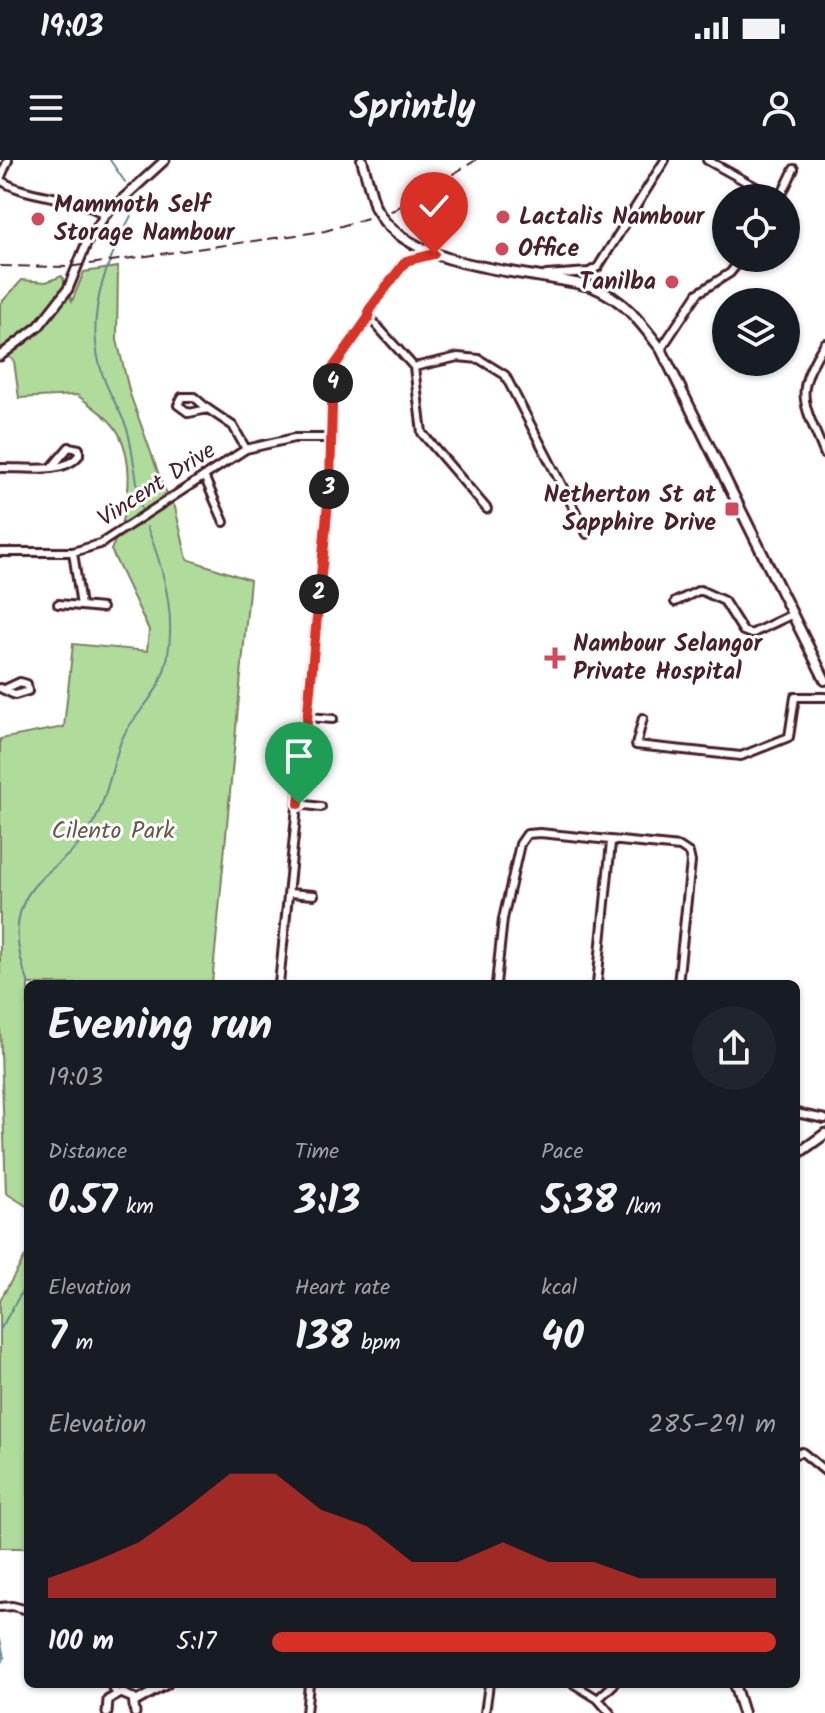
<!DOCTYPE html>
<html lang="en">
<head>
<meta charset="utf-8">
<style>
  :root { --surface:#171b24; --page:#20242c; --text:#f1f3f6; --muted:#9ea1a6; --accent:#d93025 }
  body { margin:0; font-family:Kalam,sans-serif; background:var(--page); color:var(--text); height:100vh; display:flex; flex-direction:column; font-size:30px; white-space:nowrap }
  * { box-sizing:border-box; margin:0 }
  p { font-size:26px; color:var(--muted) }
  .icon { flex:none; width:44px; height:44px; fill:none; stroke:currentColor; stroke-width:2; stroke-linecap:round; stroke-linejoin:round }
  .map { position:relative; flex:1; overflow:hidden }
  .sheet { position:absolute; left:24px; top:820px; width:776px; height:708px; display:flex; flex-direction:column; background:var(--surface); border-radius:12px; box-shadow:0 2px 6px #0004 }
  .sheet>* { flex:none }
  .fabs { position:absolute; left:712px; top:24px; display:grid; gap:16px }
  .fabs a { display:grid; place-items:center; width:88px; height:88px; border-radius:50%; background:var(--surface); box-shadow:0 2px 6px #0004; font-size:40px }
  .pin { position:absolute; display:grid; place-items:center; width:68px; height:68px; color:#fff; margin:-82px -34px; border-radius:50% 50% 50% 0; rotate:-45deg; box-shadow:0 0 8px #0007 }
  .pin .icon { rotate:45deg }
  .km { position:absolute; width:40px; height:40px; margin:-20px; border-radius:50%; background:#222; color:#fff; font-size:22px; line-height:40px; text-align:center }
  .round { display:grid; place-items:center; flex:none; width:84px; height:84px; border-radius:42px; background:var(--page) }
  .head { display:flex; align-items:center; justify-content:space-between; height:136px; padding:0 24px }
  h1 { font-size:44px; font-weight:700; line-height:60px }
  .metrics { display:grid; grid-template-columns:repeat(3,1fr); gap:12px; height:136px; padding:8px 24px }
  .metrics div { display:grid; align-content:center }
  .metrics b { font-size:40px; font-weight:700 }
  .metrics small { font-size:22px; font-weight:400 }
  .metrics p { font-size:22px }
  .chart { height:224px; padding:16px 24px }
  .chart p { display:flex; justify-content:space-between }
  .chart svg { width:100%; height:144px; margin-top:8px; fill:var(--accent); opacity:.7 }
  ul { padding:0 24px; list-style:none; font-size:26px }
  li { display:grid; grid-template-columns:128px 96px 1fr; align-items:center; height:60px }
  li i { height:20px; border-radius:10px; background:var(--accent) }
  .status { display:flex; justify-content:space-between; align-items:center; height:56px; padding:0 40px; background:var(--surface); direction:ltr }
  .status svg { height:22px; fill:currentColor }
  header { display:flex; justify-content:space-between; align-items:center; height:104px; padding:0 24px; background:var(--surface); font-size:36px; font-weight:700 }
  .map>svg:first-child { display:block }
  .green { fill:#afdc9a; stroke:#7c7e62; stroke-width:2 }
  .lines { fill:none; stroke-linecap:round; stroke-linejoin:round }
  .stream { stroke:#678692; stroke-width:2 }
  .minor-casing { stroke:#4a1f2b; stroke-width:12 }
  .tertiary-casing { stroke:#4a1f2b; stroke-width:13 }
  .secondary-casing { stroke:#4a1f2b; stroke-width:14 }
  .minor { stroke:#fff; stroke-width:6 }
  .tertiary { stroke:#fff; stroke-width:7 }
  .secondary { stroke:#fff; stroke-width:8 }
  .rail { stroke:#4a1f2b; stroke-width:2; stroke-dasharray:12 6; stroke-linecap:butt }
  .secondary-bridge-casing { stroke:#4a1f2b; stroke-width:14; stroke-linecap:butt }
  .secondary-bridge { stroke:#fff; stroke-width:8 }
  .route-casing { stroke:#fff; stroke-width:16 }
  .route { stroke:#d93025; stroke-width:10 }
  .poi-dot { fill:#d1495b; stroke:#fff; stroke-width:3 }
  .labels { text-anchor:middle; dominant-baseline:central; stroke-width:6; stroke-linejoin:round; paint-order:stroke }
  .poi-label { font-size:24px; font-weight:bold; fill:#4a1f2b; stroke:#fff; text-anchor:start }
  .street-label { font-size:24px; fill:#4a1f2b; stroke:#fff }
  .park-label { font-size:24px; fill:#68584c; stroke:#fff }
</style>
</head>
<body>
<div class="status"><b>19:03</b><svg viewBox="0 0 49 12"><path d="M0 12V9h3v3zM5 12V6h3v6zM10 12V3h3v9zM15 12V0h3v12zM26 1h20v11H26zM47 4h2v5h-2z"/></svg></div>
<header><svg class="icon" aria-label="menu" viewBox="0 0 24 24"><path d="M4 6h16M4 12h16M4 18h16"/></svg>Sprintly<svg class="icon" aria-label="person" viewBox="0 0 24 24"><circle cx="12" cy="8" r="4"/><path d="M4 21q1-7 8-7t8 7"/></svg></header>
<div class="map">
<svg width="825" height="1553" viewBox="0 0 825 1553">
  <rect width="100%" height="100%" fill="#fff"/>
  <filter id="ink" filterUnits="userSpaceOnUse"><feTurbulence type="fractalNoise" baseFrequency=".0125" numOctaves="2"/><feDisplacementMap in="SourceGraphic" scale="16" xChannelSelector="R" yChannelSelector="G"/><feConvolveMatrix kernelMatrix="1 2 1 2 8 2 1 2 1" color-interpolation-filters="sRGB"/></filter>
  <g filter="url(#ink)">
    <path class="green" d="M118,107l-1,73 13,54 33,92 12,21 12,52 63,21 -38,404h-184v223l-22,-14 -6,-168v-286l64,-12 9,-83 74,7 2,-21 -38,-80c16,-34 26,-81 8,-116 -8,-16 -28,-28 -42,-39l-58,3 -5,-37 -14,-11v-46l22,-24 24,2 16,-6 10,25 12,-29z
      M28,1092v296h-28v-248z"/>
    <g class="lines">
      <path class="stream" d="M110,0l15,22
        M140,39c-30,54 -59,114 -37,177 6,19 19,36 25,56 6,26 9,54 14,80
        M29,824c-13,-32 -19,-69 5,-98 18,-21 41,-32 56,-56 16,-28 20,-56 30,-86 8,-23 30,-40 40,-62 21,-49 6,-108 -13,-155
        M0,1170l28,-49
        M0,1479l4,19 -4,6"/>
      <defs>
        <path id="minor" d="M707,0l67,37
          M0,19l8,-19
          M0,20c32,20 70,13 105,35
          M774,38l8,-4 12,-25
          M546,115l43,-3 9,-5 67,-107
          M369,157l45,50 8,66 65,76
          M825,183c-33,51 -21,59 0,112
          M661,189l37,-56 32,-20 12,-15
          M414,207l44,-10 21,2 26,16 82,159
          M208,249l-14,-12h-12l-4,8 11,8 19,-4 25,17 13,23
          M0,308c22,-1 65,7 79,-13v-6l-10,-2 -17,20
          M204,316l20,46
          M0,392h73l27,-8 146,-95 48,-11h38
          M675,442l25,-12 24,11 19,30 8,3 42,-20
          M58,444l23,2 -8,-54
          M81,446l21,2
          M0,528l15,7 13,-4 -1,-7 -7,-2 -15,7
          M308,557l25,2
          M643,558l-7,27 105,11 48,-19 6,-40h30
          M299,644l22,3
          M289,733l25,2
          M279,824l51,-502 3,-114 36,-51v-7l37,-49 25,-8
          M496,824l7,-65 17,-75 7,-10 13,-1 140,14 9,6 2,9 -13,122
          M597,824l14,-142
          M796,953l29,6
          M796,1294l6,-2 23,19
          M0,1447l12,-1 16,4
          M111,1524l5,9
          M574,1524l24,15 12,14
          M598,1539l16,-15
          M306,1553l3,-29
          M485,1553l4,-29"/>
        <path id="tertiary" d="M0,196l39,-30 29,-37 19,-47 18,-27 60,-55
          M135,1542l32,-18
          M107,1553l1,-13 13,-7 12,5 2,15"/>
        <path id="secondary" d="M362,0l13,47
          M384,61c45,51 145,49 209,66 32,13 47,35 68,62l164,331
          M796,995l29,-21
          M734,1524l9,29"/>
      </defs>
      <use href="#minor" class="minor-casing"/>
      <use href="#tertiary" class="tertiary-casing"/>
      <use href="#secondary" class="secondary-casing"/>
      <use href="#minor" class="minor"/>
      <use href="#tertiary" class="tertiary"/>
      <use href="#secondary" class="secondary"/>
      <path class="rail" d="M0,106l68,1 257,-36 69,-21 82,-50"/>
      <defs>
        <path id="secondary-bridge" d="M375,47l9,14"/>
      </defs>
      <use href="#secondary-bridge" class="secondary-bridge-casing"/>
      <use href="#secondary-bridge" class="secondary-bridge"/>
    </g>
  </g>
  <g class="lines" filter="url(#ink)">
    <defs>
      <path id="route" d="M299,644l31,-322 3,-114 36,-51v-7l37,-49 28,-7"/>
    </defs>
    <use href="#route" class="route-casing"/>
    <use href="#route" class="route"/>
  </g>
  <g class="poi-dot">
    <circle cx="503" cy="57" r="8"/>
    <circle cx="38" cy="59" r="8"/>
    <circle cx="502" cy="89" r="8"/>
    <circle cx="672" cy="122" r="8"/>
    <rect x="724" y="341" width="16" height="16" rx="4"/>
    <path d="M551 486h8v8h8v8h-8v8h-8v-8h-8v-8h8z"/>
  </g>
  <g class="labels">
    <g class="poi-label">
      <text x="54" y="45">Mammoth Self<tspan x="54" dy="28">Storage Nambour</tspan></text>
      <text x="519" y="57">Lactalis Nambour</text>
      <text x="518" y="89">Office</text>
      <text x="656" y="122" text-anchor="end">Tanilba</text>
      <text x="716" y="335" text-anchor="end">Netherton St at<tspan x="716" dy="28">Sapphire Drive</tspan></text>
      <text x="573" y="484">Nambour Selangor<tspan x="573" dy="28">Private Hospital</tspan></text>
    </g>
    <g class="street-label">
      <text transform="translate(157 325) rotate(-33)">Vincent Drive</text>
    </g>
    <g class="park-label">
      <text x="113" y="671">Cilento Park</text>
    </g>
  </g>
</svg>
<div class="fabs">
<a><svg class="icon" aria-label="locate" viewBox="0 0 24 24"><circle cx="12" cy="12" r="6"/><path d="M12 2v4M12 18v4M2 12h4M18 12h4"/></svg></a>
<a><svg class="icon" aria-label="layers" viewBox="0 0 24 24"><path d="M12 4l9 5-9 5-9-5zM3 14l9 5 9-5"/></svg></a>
</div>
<div class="pin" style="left:299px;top:644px;background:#1e9e55"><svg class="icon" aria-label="arrive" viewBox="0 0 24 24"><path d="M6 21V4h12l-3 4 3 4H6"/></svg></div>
<div class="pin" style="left:434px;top:94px;background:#d93025"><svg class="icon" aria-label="check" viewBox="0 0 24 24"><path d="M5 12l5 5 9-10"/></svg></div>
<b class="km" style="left:319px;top:434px">2</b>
<b class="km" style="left:329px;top:329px">3</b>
<b class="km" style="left:333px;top:223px">4</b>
<section class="sheet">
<div class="head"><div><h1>Evening run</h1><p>19:03</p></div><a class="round"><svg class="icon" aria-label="share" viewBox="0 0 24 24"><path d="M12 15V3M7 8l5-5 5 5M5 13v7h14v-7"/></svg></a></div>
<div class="metrics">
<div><p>Distance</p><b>0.57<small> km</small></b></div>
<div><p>Time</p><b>3:13</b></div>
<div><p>Pace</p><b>5:38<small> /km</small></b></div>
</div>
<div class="metrics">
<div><p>Elevation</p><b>7<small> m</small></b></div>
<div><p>Heart rate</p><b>138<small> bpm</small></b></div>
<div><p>kcal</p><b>40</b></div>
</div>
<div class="chart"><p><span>Elevation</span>285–291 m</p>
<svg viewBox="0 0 160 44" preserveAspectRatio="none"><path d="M0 44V38L10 33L20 27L30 17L40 6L50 6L60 17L70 22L80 33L90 33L100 27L110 33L120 33L130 38L140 38L150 38L160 38V44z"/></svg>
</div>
<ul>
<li><b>100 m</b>5:17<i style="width:100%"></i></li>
</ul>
</section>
</div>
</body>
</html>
